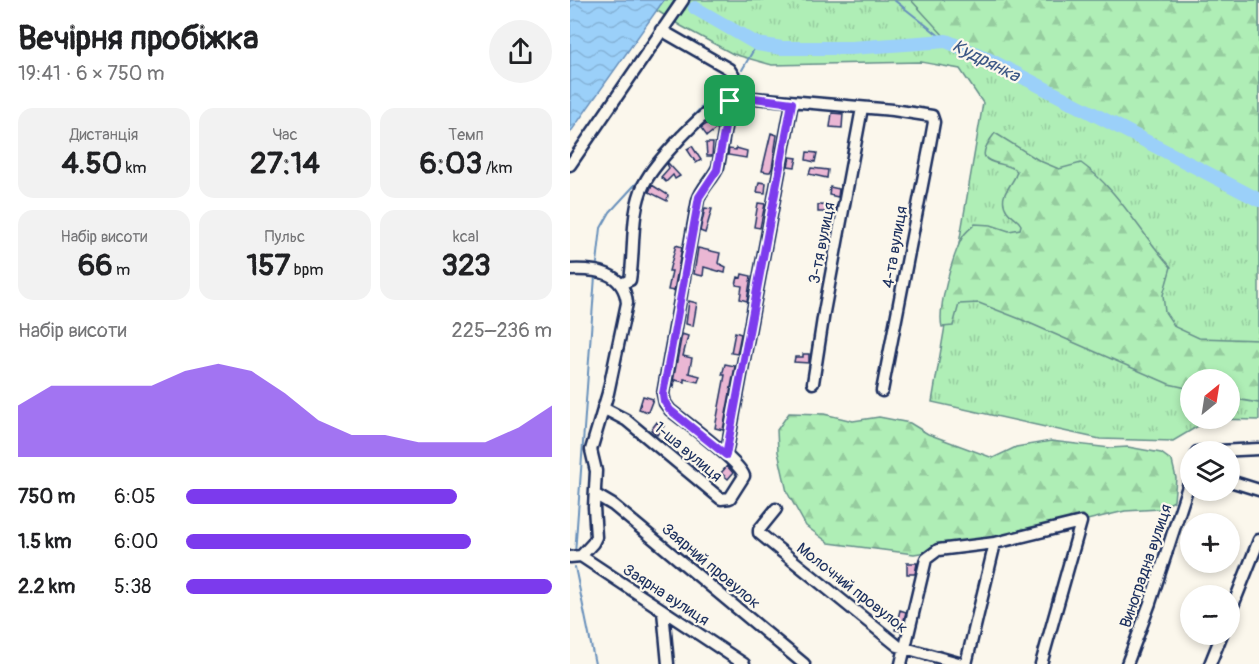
<!DOCTYPE html>
<html lang="uk">
<head>
<meta charset="utf-8">
<style>
  :root { --surface:#fff; --page:#f2f2f2; --text:#202124; --muted:#757577; --accent:#7c3aed }
  body { margin:0; font-family:Pangolin,sans-serif; background:var(--page); color:var(--text); height:100vh; display:flex; flex-direction:column; font-size:22px; white-space:nowrap }
  * { box-sizing:border-box; margin:0 }
  p { font-size:20px; color:var(--muted) }
  .icon { flex:none; width:33px; height:33px; fill:none; stroke:currentColor; stroke-width:2; stroke-linecap:round; stroke-linejoin:round }
  .map { position:relative; flex:1; overflow:hidden }
  .side { display:flex; flex-direction:column; background:var(--surface); width:570px }
  .side>* { flex:none }
  .needle { width:39px; rotate:30deg }
  .controls { position:absolute; left:610px; top:369px; display:grid; gap:12px }
  .controls a { display:grid; place-items:center; width:60px; height:60px; border-radius:50%; background:var(--surface); box-shadow:0 3px 9px #0003; font-size:30px }
  .pin { position:absolute; display:grid; place-items:center; width:51px; height:51px; color:#fff; margin:-26px; border-radius:12px; box-shadow:0 3px 9px #0006 }
  .round { display:grid; place-items:center; flex:none; width:63px; height:63px; border-radius:32px; background:var(--page) }
  .summary { display:flex; align-items:center; justify-content:space-between; height:102px; padding:0 18px }
  h1 { font-size:33px; font-weight:700; line-height:45px }
  .figures { display:grid; grid-template-columns:repeat(3,1fr); gap:9px; height:102px; padding:6px 18px }
  .figures div { display:grid; align-content:center; border-radius:15px; background:var(--page); text-align:center }
  .figures b { font-size:30px; font-weight:700 }
  .figures small { font-size:16px; font-weight:400 }
  .figures p { font-size:16px }
  .chart { height:168px; padding:12px 18px }
  .chart p { display:flex; justify-content:space-between }
  .chart svg { width:100%; height:108px; margin-top:6px; fill:var(--accent); opacity:.7 }
  ul { padding:0 18px; list-style:none; font-size:20px }
  li { display:grid; grid-template-columns:96px 72px 1fr; align-items:center; height:45px }
  li i { height:15px; border-radius:8px; background:var(--accent) }
  main { display:flex; flex:1; min-height:0 }
  .map>svg:first-child { display:block }
  .grass { fill:url(#grass-tufts); stroke:#658e8a; stroke-width:1.5; fill-rule:evenodd }
  .forest { fill:url(#forest-firs); stroke:#658e8a; stroke-width:1.5 }
  .water { fill:url(#water-waves); stroke:#6890bb; stroke-width:1.5 }
  .lines { fill:none; stroke-linecap:round; stroke-linejoin:round }
  .stream { stroke:#6890bb; stroke-width:2 }
  .river { stroke:#9bd0f9; stroke-width:14 }
  .building { fill:#eab7d4; stroke:#1b2f5e; stroke-width:1.5 }
  .minor-casing { stroke:#1b2f5e; stroke-width:15 }
  .minor { stroke:#fbf7ec; stroke-width:10 }
  .route-casing { stroke:#fff; stroke-width:12 }
  .route { stroke:#7c3aed; stroke-width:8 }
  .labels { text-anchor:middle; dominant-baseline:central; stroke-width:4.5; stroke-linejoin:round; paint-order:stroke }
  .street-label { font-size:16px; fill:#1b2f5e; stroke:#fbf7ec }
  .water-label { font-size:18px; font-style:italic; fill:#3b5785; stroke:#fbf7ec }
</style>
</head>
<body>
<main>
<section class="side">
<div class="summary"><div><h1>Вечірня пробіжка</h1><p>19:41 · 6 × 750 m</p></div><a class="round"><svg class="icon" aria-label="share" viewBox="0 0 24 24"><path d="M12 15V3M7 8l5-5 5 5M5 13v7h14v-7"/></svg></a></div>
<div class="figures">
<div><p>Дистанція</p><b>4.50<small> km</small></b></div>
<div><p>Час</p><b>27:14</b></div>
<div><p>Темп</p><b>6:03<small> /km</small></b></div>
</div>
<div class="figures">
<div><p>Набір висоти</p><b>66<small> m</small></b></div>
<div><p>Пульс</p><b>157<small> bpm</small></b></div>
<div><p>kcal</p><b>323</b></div>
</div>
<div class="chart"><p><span>Набір висоти</span>225–236 m</p>
<svg viewBox="0 0 160 44" preserveAspectRatio="none"><path d="M0 44V23L10 15L20 15L30 15L40 15L50 9L60 6L70 9L80 18L90 29L100 35L110 35L120 38L130 38L140 38L150 32L160 23V44z"/></svg>
</div>
<ul>
<li><b>750 m</b>6:05<i style="width:74%"></i></li>
<li><b>1.5 km</b>6:00<i style="width:78%"></i></li>
<li><b>2.2 km</b>5:38<i style="width:100%"></i></li>
</ul>
</section>
<div class="map">
<svg width="689" height="664" viewBox="0 0 689 664">
  <defs>
    <pattern id="grass-tufts" width="24" height="20" patternUnits="userSpaceOnUse" patternTransform="scale(1.5)"><rect width="24" height="20" fill="#afeeb6"/><path d="M3 7l-1-3M5 7V3M7 7l1-3M15 17l-1-3M17 17v-4M19 17l1-3" fill="none" stroke="#96cc9f"/></pattern>
    <pattern id="forest-firs" width="22" height="20" patternUnits="userSpaceOnUse" patternTransform="scale(1.5)"><rect width="22" height="20" fill="#afeeb6"/><path d="M5 1l3.5 6h-7zM16 11l3.5 6h-7z" fill="#96cc9f"/></pattern>
    <pattern id="water-waves" width="16" height="10" patternUnits="userSpaceOnUse" patternTransform="scale(1.5)"><rect width="16" height="10" fill="#9bd0f9"/><path d="M0 5q4-4 8 0t8 0" fill="none" stroke="#85b3d8"/></pattern>
  </defs>
  <rect width="100%" height="100%" fill="#fbf7ec"/>
  <filter id="ink" filterUnits="userSpaceOnUse"><feTurbulence type="fractalNoise" baseFrequency=".0167" numOctaves="2"/><feDisplacementMap in="SourceGraphic" scale="12" xChannelSelector="R" yChannelSelector="G"/><feConvolveMatrix kernelMatrix="1 2 1 2 8 2 1 2 1" color-interpolation-filters="sRGB"/></filter>
  <g filter="url(#ink)">
    <path class="grass" d="M94,0h595v420l-49,-1 -37,22 -73,-2 -168,-37 51,-299 -23,-34 -39,-7 -149,3 -39,-11 -52,-28 -25,-16zM621,380h39v38h-39z"/>
    <path class="forest" d="M341,0h348v197l-315,-161z
      M425,133l45,28 19,8 22,-6c38,27 59,70 90,104l-8,28 2,17 10,15 24,11 60,2v63l-29,-5v-18h-39v9l-22,-5 -149,-65 -41,-16 -20,1 -6,22 -11,1c-5,-19 11,-71 20,-89 3,-6 9,-10 13,-14l16,1 18,6 11,-2 1,-4c-4,-7 -10,-8 -14,-14 -11,-17 7,-25 10,-40 -14,-13 -51,-1 -22,-38z
      M219,413l35,1 29,7 26,-4 31,6 18,11 65,24 23,-11 35,-6 59,7 18,-1 33,6 11,8 4,17 -2,23 -14,8 -35,2 -122,29 -89,14 -85,-11 -23,-17 -19,-34 -9,-40 -1,-22z"/>
    <path class="water" d="M0,0h94l-94,133z"/>
    <g class="lines">
      <path class="stream" d="M324,0l52,41
        M172,70l15,-26
        M118,122l40,-44
        M27,263l4,-35 9,-16 34,-37
        M5,554l20,-278
        M5,567l20,97"/>
      <path class="river" d="M125,8l62,36 25,4h69l95,-7 40,17 273,142"/>
    </g>
    <path class="building" d="M262,113l11,1 -1,14 -12,-1z
      M141,121l5,8 -9,7 -6,-8z
      M201,133l6,2 -5,33 -2,4h-2l-6,-1z
      M136,143h7l-1,13h-5z
      M122,146l9,14 -5,3 -9,-14z
      M166,148l11,3 -1,7 -18,-3 1,-6 7,1z
      M237,152l10,1 -2,9 -9,-2z
      M220,157l7,1 -2,9 -7,-1z
      M98,163l12,13 -5,3 -2,-4 -7,7 -5,-5 8,-9 -2,-4z
      M241,168l17,2 -1,8 -18,-4z
      M189,182l7,1 -1,10 -8,-1z
      M82,185l16,10 -1,6 -18,-9z
      M260,187l9,2 -1,8 -9,-2z
      M188,203l7,1 -5,24 -6,-1z
      M248,205l18,1 -2,10 -5,-1 1,-3h-12z
      M135,208l7,1 -7,24 -5,-2z
      M106,245l6,2 -8,44 -6,-1 4,-19h-3z
      M128,248l22,5 -2,10 8,4 -1,6 -21,-6 -1,9 -9,-2z
      M172,274l9,2 -4,25 -7,-2 2,-13 -6,-1 2,-8 3,1z
      M119,301l8,2 -4,23 -7,-2z
      M165,332l6,2 -4,20 -6,-1z
      M112,334l6,2 -5,20 9,2 -3,15 11,3 -2,6 -14,-3v3l-9,-2 -1,7h-2z
      M233,354h6v9l-15,-1 1,-5h8z
      M155,364l10,2 -12,64 -8,-2 10,-53h-3z
      M73,396l10,3 -5,13 -9,-3z
      M87,422l7,4 -7,9 -6,-5z
      M157,466l6,7 -5,6 -7,-6z
      M337,563h10l-2,11h-8z
      M330,610l6,2 -5,19 -6,-1z"/>
    <g class="lines">
      <defs>
        <path id="minor" d="M91,30l68,39 6,9 6,14 13,6 139,12 39,6 2,6 -4,22 -48,247
          M0,165l113,-165
          M0,270c25,-1 54,1 57,33l-19,90 -17,57 5,21 -2,36 2,30 -3,6 -12,13
          M51,284l9,-4c5,-31 0,-67 14,-96 9,-18 25,-33 38,-48 15,-15 27,-28 48,-35
          M243,383l11,-71 38,-204
          M33,408l23,12 95,79 9,-1 14,-22c-4,-14 -59,-54 -74,-66l-5,-7 -2,-9 35,-194c4,-13 15,-21 20,-33l12,-66 11,-9
          M627,452l62,-3
          M156,455l66,-352
          M660,481l29,9
          M26,495l17,10 191,159
          M206,509l-17,21v3l139,113 64,18
          M0,557l11,-1 163,108
          M93,611l5,53
          M660,613l29,-73
          M331,664l25,-105 12,-9 57,-7 86,-21 -40,142
          M396,664l29,-121
          M557,664l23,-61 41,-126
          M640,664l12,-30"/>
      </defs>
      <use href="#minor" class="minor-casing"/>
      <use href="#minor" class="minor"/>
    </g>
  </g>
  <g class="lines" filter="url(#ink)">
    <defs>
      <path id="route" d="M171,92l13,6 38,5 -66,352 -56,-45 -6,-9 -1,-7 36,-197 18,-27 13,-69z"/>
    </defs>
    <use href="#route" class="route-casing"/>
    <use href="#route" class="route"/>
  </g>
  <g class="labels">
    <g class="street-label">
      <text transform="translate(252 243) rotate(-79)">3-тя вулиця</text>
      <text transform="translate(325 247) rotate(-80)">4-та вулиця</text>
      <text transform="translate(118 452) rotate(40)">1-ша вулиця</text>
      <text transform="translate(141 566) rotate(40)">Заярний провулок</text>
      <text transform="translate(576 566) rotate(-71)">Виноградна вулиця</text>
      <text transform="translate(282 588) rotate(38)">Молочний провулок</text>
      <text transform="translate(96 595) rotate(33)">Заярна вулиця</text>
    </g>
    <g class="water-label">
      <text transform="translate(416 61) rotate(27)">Кудрянка</text>
    </g>
  </g>
</svg>
<div class="controls">
<a><svg class="needle" viewBox="-14 -14 28 28"><path d="M0-13l5 13h-10z" fill="#e53935"/><path d="M0 13l5-13h-10z" fill="#757577"/></svg></a>
<a><svg class="icon" aria-label="layers" viewBox="0 0 24 24"><path d="M12 4l9 5-9 5-9-5zM3 14l9 5 9-5"/></svg></a>
<a>+</a>
<a>−</a>
</div>
<div class="pin" style="left:160px;top:101px;background:#1e9e55"><svg class="icon" aria-label="arrive" viewBox="0 0 24 24"><path d="M6 21V4h12l-3 4 3 4H6"/></svg></div>
</div>
</main>
</body>
</html>
